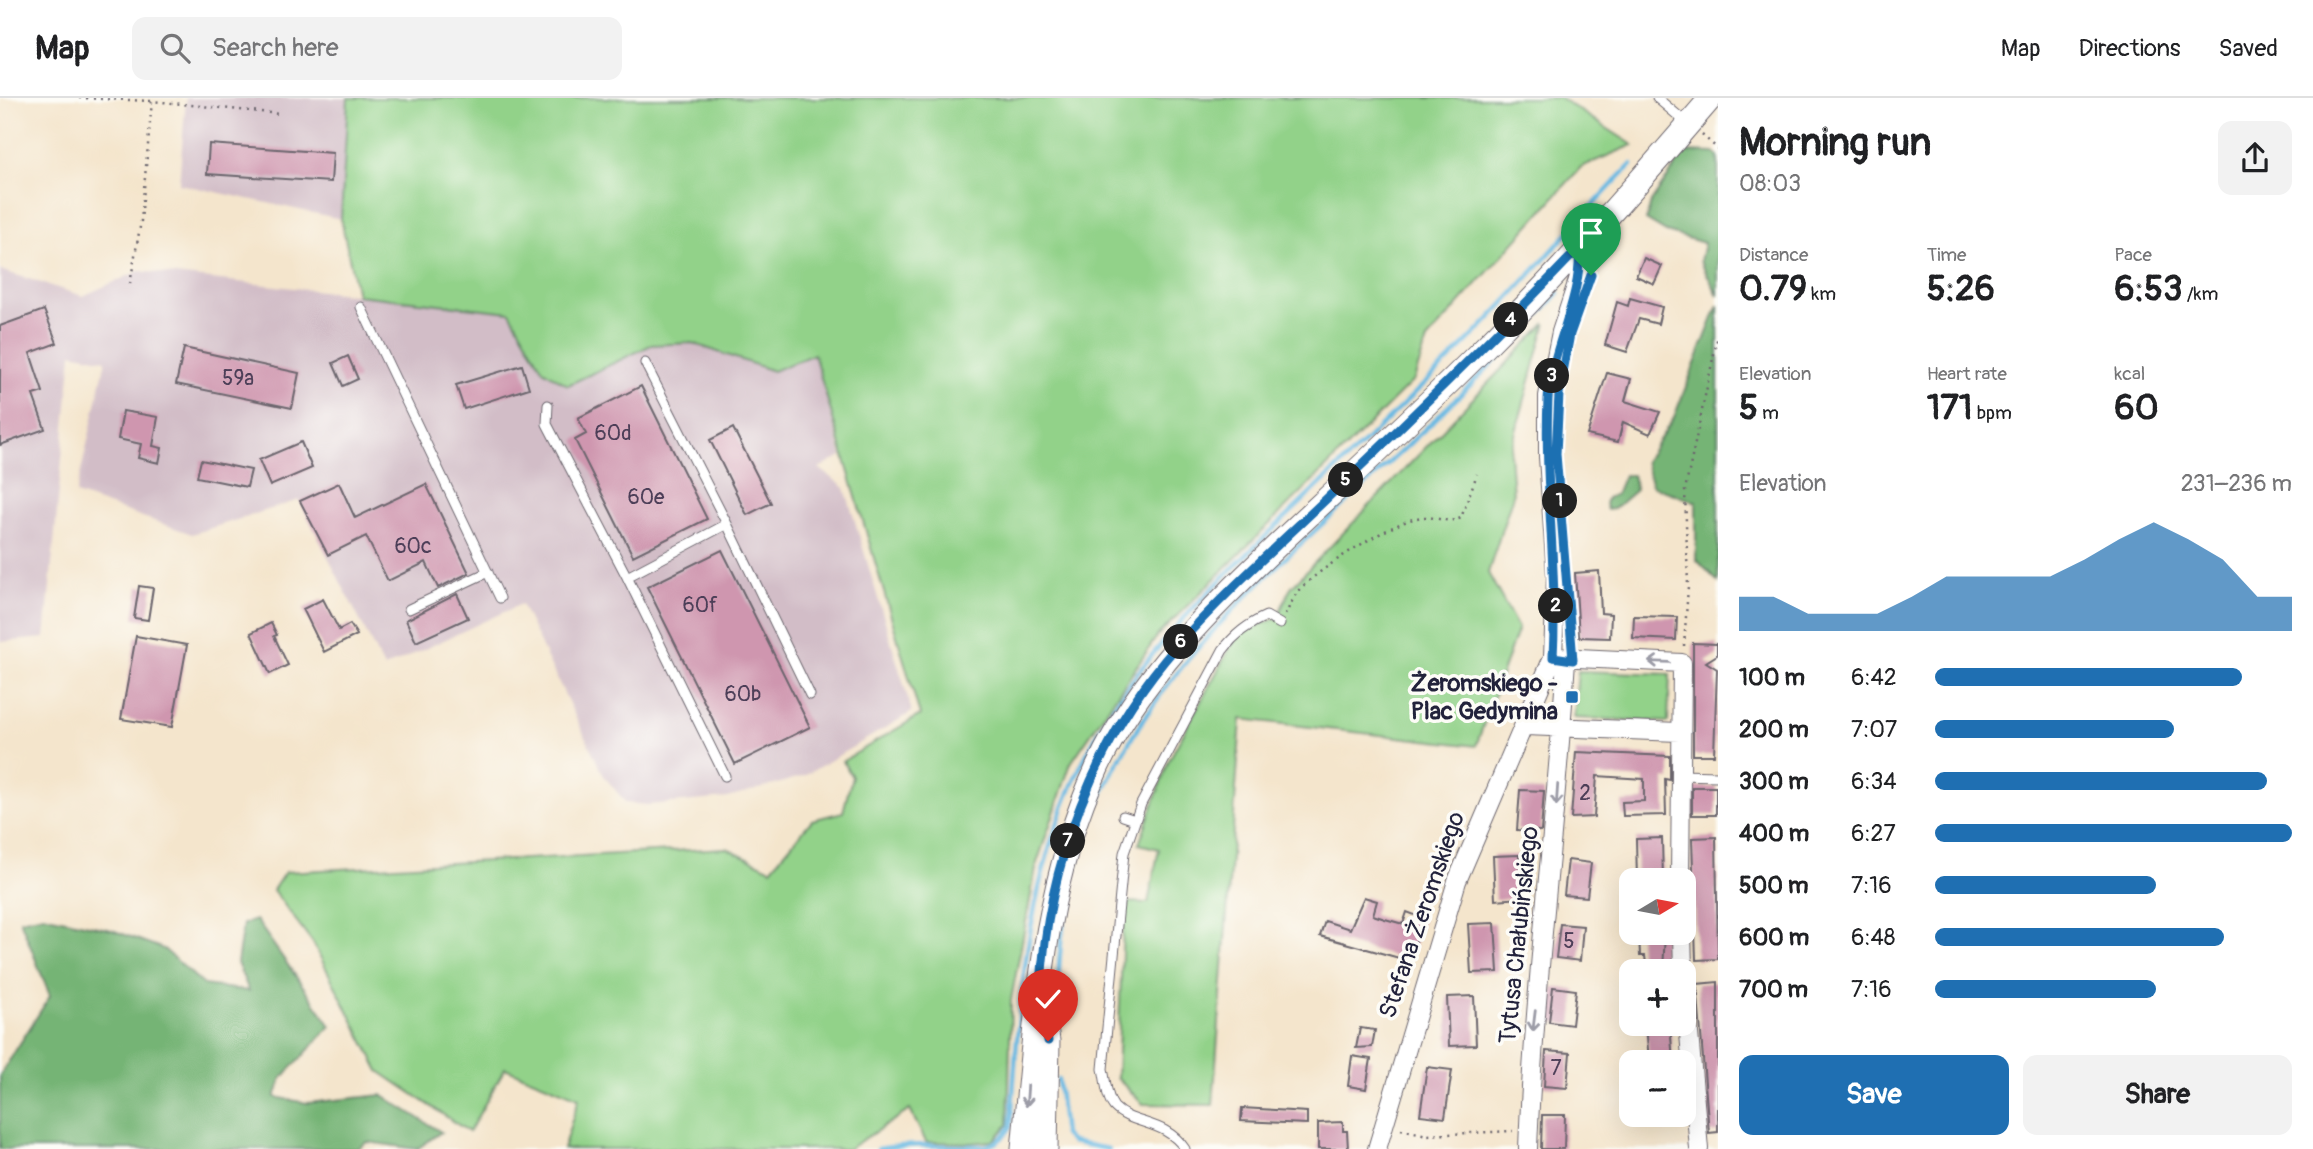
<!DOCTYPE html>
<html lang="en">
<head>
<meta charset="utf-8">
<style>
  :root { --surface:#fff; --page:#f2f2f2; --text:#202124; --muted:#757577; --line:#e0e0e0; --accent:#1f6fb2 }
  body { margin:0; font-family:Pangolin,sans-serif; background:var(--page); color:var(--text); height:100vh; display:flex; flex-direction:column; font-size:26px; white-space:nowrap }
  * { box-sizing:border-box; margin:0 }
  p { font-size:23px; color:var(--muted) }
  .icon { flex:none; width:38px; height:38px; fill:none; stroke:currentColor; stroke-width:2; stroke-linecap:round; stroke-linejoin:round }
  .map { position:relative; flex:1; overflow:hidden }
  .drawer { display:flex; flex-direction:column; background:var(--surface); width:595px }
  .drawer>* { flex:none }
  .needle { width:46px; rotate:80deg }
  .fabs { position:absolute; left:1619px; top:770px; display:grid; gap:14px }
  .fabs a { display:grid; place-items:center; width:77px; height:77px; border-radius:14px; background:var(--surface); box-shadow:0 7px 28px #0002; font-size:35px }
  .pin { position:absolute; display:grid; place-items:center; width:60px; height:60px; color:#fff; margin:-72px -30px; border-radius:50% 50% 50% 0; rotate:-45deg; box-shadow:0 0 7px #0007 }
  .pin .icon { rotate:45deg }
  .km { position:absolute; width:35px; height:35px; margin:-18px; border-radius:50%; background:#222; color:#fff; font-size:19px; line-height:35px; text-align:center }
  .round { display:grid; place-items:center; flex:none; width:74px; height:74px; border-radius:14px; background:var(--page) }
  .head { display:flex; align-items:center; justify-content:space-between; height:119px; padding:0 21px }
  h1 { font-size:38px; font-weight:800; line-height:52px }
  .metrics { display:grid; grid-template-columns:repeat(3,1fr); gap:10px; height:119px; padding:7px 21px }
  .metrics div { display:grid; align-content:center }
  .metrics b { font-size:35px; font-weight:800 }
  .metrics small { font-size:19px; font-weight:400 }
  .metrics p { font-size:19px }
  .chart { height:196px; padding:14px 21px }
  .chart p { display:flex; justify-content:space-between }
  .chart svg { width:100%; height:126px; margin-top:7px; fill:var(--accent); opacity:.7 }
  .primary-button { display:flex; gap:14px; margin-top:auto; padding:14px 21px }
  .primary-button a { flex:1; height:80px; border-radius:14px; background:var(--accent); color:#fff; font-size:28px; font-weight:800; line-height:80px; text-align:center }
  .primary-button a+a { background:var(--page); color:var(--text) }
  ul { padding:0 21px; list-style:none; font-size:23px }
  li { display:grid; grid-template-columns:112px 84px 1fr; align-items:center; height:52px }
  li i { height:18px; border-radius:9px; background:var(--accent) }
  header { display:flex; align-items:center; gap:42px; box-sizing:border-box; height:98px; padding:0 35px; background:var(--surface); border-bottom:2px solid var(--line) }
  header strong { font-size:33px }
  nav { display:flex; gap:38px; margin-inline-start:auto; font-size:24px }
  .search { width:490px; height:63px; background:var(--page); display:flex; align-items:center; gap:18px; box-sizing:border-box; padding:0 24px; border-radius:14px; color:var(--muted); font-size:26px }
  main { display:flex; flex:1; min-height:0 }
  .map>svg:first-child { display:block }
  .industrial { fill:#d2bdc7 }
  .green { fill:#92d289; stroke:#5a7a62; stroke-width:2 }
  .forest { fill:#75b475; stroke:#4c6b58; stroke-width:2 }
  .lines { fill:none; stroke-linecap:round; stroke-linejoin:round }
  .stream { stroke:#67b9e3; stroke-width:4.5 }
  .building { fill:#cf96af }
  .service-casing { stroke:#6c666e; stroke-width:11 }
  .minor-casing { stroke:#6c666e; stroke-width:20 }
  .tertiary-casing { stroke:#6c666e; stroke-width:25 }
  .path { stroke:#6c666e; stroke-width:2.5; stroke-dasharray:2 5; stroke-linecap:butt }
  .service { stroke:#fff; stroke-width:9 }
  .minor { stroke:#fff; stroke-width:18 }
  .tertiary { stroke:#fff; stroke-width:23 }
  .oneway { stroke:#9c9ca7 }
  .route-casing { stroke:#fff; stroke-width:14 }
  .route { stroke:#1f6fb2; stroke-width:9 }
  .poi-dot { fill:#1f6fb2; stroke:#fdfcf7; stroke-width:2.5 }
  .labels { text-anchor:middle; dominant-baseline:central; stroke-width:7; stroke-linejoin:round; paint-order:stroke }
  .number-label { font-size:21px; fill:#4d3f58 }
  .poi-label { font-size:24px; font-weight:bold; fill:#22223b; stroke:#fdfcf7; text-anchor:end }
  .street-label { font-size:24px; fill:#22223b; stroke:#fdfcf7 }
</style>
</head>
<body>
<header>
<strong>Map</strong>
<div class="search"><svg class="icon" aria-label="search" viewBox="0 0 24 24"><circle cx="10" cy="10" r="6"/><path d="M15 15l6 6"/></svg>Search here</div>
<nav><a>Map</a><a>Directions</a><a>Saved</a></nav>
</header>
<main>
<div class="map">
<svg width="1718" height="1051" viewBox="0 0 1718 1051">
  <rect width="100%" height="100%" fill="#fdfcf7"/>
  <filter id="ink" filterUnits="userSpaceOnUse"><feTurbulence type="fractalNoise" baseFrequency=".0143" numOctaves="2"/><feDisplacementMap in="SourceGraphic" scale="14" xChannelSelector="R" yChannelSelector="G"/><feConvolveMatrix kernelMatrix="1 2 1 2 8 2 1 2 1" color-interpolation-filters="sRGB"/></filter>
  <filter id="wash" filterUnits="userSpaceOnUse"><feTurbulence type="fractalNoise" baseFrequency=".00686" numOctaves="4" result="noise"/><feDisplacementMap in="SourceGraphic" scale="28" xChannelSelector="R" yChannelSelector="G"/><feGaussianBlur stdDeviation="1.57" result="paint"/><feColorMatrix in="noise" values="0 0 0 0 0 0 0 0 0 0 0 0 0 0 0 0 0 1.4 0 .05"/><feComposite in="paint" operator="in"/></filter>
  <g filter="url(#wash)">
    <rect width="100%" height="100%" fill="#f4e5cc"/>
    <path class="industrial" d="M186,0h162l-7,121 -162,-35z
      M0,172l83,26 56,-25 372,41 32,58 25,15 83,-40 41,-2 81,28 41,-17 28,102 -23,12 26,20 67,224 -108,64 -76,22 -80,7 -22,-2 -22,-27 -83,-172 -137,64 -85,-168 -107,34 -116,-40 30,-134 -34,-7 -27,285 -45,4z"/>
    <path class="green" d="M348,0h1212l73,47 -52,22 -154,173 -13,40 -256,255 -87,128 -34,100 -26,137 -3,125 -15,16 -22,2 -45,-1 -16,-32 -62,39h-285l16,-51 -74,-30 -36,64 -90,-61 -66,-128 -40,-53 12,-18 442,-24 44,21 41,-49 31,-8 9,-35 -9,-16 77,-46 -106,-361 -41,17 -81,-28 -41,2 -83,40 -25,-15 -33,-58 -153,-17 -16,-76z
      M1546,225l-36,130 3,42 -25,78 30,55 -42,118 -235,-27 -28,386 -70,-1 -26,-26 7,-176 24,1 11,-54 -20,-5 30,-84 69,-127 39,-15 14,-31z
      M1578,573l92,3 -2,48 -94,-4z"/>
    <path class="forest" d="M1685,54l30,1 3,3v139l-18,-34 4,-18 -38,-11 -20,-12 5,-18z
      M1718,207v277l-22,-23v-57l-44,-16 -7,-24 29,-45z
      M1624,377h8l4,15 -22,19 -7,1 -2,-6 2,-6 9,-4z
      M43,817l69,15 52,19 40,36 45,6 -12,-28 6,-39 13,-4 75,106 -49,52 -7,19 32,6 75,-8 59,37 -24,17 -50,-7 -10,7h-357v-74l50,-79 -30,-76z"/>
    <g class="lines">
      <path class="stream" d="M1057,934c0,-62 4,-124 23,-183 55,-166 176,-263 299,-377 62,-57 123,-117 180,-179
        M1058,981l6,56 7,7 37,7
        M878,1051c39,-8 74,0 108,-3 12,-2 19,-10 25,-20 8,-130 17,-265 81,-382 49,-91 123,-160 197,-230 55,-52 110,-105 164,-158 63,-61 117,-129 179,-192"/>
    </g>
    <g id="blocks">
      <path class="building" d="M209,46l124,9 -2,29 -124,-8z
        M1644,160l18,8 -8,18 -18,-8z
        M1630,200l32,9 -4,17 -19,-5 -12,33 -22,-7 12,-43 11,4z
        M44,212l13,33 -27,10 13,39 -10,3 12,34 -45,16v-119z
        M184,250l115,25 -7,35 -116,-24z
        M348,258l10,23 -15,7 -10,-23z
        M522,267l7,23 -65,21 -8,-24z
        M1607,275l24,6 -6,22 35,11 -10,22 -27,-12 -5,20 -31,-7z
        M641,288l66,133 -74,37 -58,-116 11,-6 -8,-16z
        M123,313l35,6 -5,29 9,2 -3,15 -21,-5 3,-14 -23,-5z
        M733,330l38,75 -24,12 -37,-75z
        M301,344l11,26 -42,18 -11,-26z
        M201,362l50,10 -4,17 -50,-10z
        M339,385l16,35 71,-34 43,89 -31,15 -12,-26 -38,19 -22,-45 -38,19 -28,-54z
        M722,452l88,177 -75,37 -88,-177z
        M1599,473l2,42 10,1 -1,24 -31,-1 -4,-64z
        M139,488l14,2 -5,32 -14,-2z
        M457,496l11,24 -52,24 -10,-22z
        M323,501l16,31 11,-6 7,11 -33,17 -21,-43z
        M1634,518l43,1 -1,23 -43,-2z
        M271,525l6,12 -3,1 14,29 -18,9 -19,-41z
        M136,538l51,9 -15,82 -51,-8z
        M1693,545l24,1v11l-11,7 11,7 -3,86h-21z
        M1576,654l94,4v24l-5,-1 1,36 -43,1 -1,-14 22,-1v-22l-47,-3 -3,41 -23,1z
        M1692,689h24v28h-24z
        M1520,692l24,1 -3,40 -24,-1z
        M1716,739l2,122 -22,1 -4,-122z
        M1662,740l1,42h-26l-1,-41z
        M1519,757l2,43 -26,2 -2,-44z
        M1568,762l23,3 -4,34 -23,-2z
        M1364,799l13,4 -4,14 12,4 18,5 4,-12 16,6 -13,43 -90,-25 5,-15 25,8z
        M1495,825l3,49 -27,1 -3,-49z
        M1560,826l23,2 -3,35 -24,-3z
        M1639,835h26l-2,38h-16l-2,-15h-5z
        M1718,884v150l-9,1 -12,-149z
        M1553,889l23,3 -4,35 -23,-3z
        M1474,898l2,49 -27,1 -2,-49z
        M1646,926h24l3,38h-24z
        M1360,930l15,2 -3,17 -16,1z
        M1546,953l24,2 -3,35 -23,-2z
        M1352,958l19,3 -5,30 -18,-3z
        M1427,969l25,3 -7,48 -25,-3z
        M1242,1010l65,4v12l-66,-3z
        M1542,1017h23l-1,34h-23z
        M1343,1024v9h4l1,18h-30v-26z"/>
    </g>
  </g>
  <g filter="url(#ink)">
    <use href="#blocks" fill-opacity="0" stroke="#6c666e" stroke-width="2"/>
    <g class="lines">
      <defs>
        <path id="service" d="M1657,0l31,26
          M361,209l139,291
          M548,307l-1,19 80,153 98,199
          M727,426l83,171
          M627,479l100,-53 -82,-161
          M409,511l79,-37
          M1679,677l39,1
          M1123,718l12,4
          M1185,1051c-20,-30 -53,-23 -71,-42 -8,-10 -8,-26 -11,-38l21,-216 17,-49 82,-154c11,-15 25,-26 43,-34l14,8"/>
        <path id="minor" d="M1557,559l125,6 -2,217
          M1525,628l154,6
          M1682,835l1,38
          M1684,878l15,173
          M1377,1051l80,-268 96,-224 3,-82 -8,-118v-61l13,-64 20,-61 -2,-23
          M1528,1051c6,-163 28,-326 38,-489"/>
        <path id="tertiary" d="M1044,916l4,27 -2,108
          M1023,1051c13,-129 19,-263 75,-383 43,-92 118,-162 190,-231 65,-61 131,-122 194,-185 81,-80 155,-166 229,-252"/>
      </defs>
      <use href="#service" class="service-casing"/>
      <use href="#minor" class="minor-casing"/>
      <use href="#tertiary" class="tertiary-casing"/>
      <path class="path" d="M79,0l73,3 1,-3
        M1702,37l16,14
        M130,186l11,-63 11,-120 128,13
        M1285,517c4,-7 8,-17 13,-24 19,-21 98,-73 126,-74 14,0 23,7 37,1l16,-44
        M1684,548l4,-59 -3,-97 33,-155
        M1401,1031l26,6 86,-4"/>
      <use href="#service" class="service"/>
      <use href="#minor" class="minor"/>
      <use href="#tertiary" class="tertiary"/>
    </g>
    <defs><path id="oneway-shaft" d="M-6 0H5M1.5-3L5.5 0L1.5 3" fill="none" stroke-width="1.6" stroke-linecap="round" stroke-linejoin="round" transform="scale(1.75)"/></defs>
    <g class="oneway">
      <use href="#oneway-shaft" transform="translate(1659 564) rotate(-178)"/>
      <use href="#oneway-shaft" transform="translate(1557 697) rotate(94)"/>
      <use href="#oneway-shaft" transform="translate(1534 923) rotate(97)"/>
      <use href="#oneway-shaft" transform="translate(1027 998) rotate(94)"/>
    </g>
  </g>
  <g class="lines" filter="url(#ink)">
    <defs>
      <path id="route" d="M1048,943c-2,-17 -7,-35 -7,-52 5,-122 55,-252 136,-343 52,-58 110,-109 166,-163 80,-77 159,-154 236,-235 4,49 -28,100 -31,151 -4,86 10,172 5,258l20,3 -17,-206 3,-60 11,-60 21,-59"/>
    </defs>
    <use href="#route" class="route-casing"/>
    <use href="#route" class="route"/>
  </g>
  <rect class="poi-dot" x="1565" y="592" width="14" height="14" rx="3.5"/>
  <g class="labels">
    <g class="number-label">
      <text x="238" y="280">59a</text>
      <text x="613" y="335">60d</text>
      <text x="646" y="399">60e</text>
      <text x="413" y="448">60c</text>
      <text x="700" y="507">60f</text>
      <text x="743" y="596">60b</text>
      <text x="1585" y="695">2</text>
      <text x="1569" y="843">5</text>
      <text x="1556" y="970">7</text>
    </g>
    <g class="poi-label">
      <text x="1558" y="585">Żeromskiego -<tspan x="1558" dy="28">Plac Gedymina</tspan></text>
    </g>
    <g class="street-label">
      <text transform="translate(1422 817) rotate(-71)">Stefana Żeromskiego</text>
      <text transform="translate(1519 837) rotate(-84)">Tytusa Chałubińskiego</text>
    </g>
  </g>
</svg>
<div class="fabs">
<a><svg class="needle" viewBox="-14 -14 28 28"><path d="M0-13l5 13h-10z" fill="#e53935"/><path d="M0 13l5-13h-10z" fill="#757577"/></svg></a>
<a>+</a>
<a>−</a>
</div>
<div class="pin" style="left:1591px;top:177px;background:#1e9e55"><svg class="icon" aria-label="arrive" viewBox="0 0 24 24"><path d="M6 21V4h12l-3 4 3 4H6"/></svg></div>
<div class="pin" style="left:1048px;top:943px;background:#d93025"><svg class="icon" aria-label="check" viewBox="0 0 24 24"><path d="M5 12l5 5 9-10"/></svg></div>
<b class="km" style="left:1560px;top:403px">1</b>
<b class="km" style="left:1556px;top:508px">2</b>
<b class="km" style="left:1552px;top:278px">3</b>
<b class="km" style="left:1511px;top:222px">4</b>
<b class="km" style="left:1346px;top:382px">5</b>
<b class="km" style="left:1181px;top:544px">6</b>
<b class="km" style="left:1068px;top:743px">7</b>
</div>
<section class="drawer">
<div class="head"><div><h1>Morning run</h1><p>08:03</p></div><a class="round"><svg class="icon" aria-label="share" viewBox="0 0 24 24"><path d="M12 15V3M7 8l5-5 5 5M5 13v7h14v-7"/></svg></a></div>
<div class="metrics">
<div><p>Distance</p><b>0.79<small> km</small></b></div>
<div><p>Time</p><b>5:26</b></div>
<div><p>Pace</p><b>6:53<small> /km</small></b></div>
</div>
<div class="metrics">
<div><p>Elevation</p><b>5<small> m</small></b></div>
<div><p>Heart rate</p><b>171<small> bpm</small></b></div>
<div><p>kcal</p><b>60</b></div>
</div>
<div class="chart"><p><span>Elevation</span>231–236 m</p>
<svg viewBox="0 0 160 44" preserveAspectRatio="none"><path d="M0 44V32L10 32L20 38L30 38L40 38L50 32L60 25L70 25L80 25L90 25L100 19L110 12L120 6L130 12L140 19L150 32L160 32V44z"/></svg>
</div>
<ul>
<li><b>100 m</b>6:42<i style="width:86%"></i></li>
<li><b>200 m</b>7:07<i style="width:67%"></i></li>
<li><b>300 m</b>6:34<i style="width:93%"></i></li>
<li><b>400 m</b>6:27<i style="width:100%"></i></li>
<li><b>500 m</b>7:16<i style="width:62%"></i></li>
<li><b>600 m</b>6:48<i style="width:81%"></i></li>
<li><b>700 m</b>7:16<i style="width:62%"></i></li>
</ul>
<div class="primary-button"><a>Save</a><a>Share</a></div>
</section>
</main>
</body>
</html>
